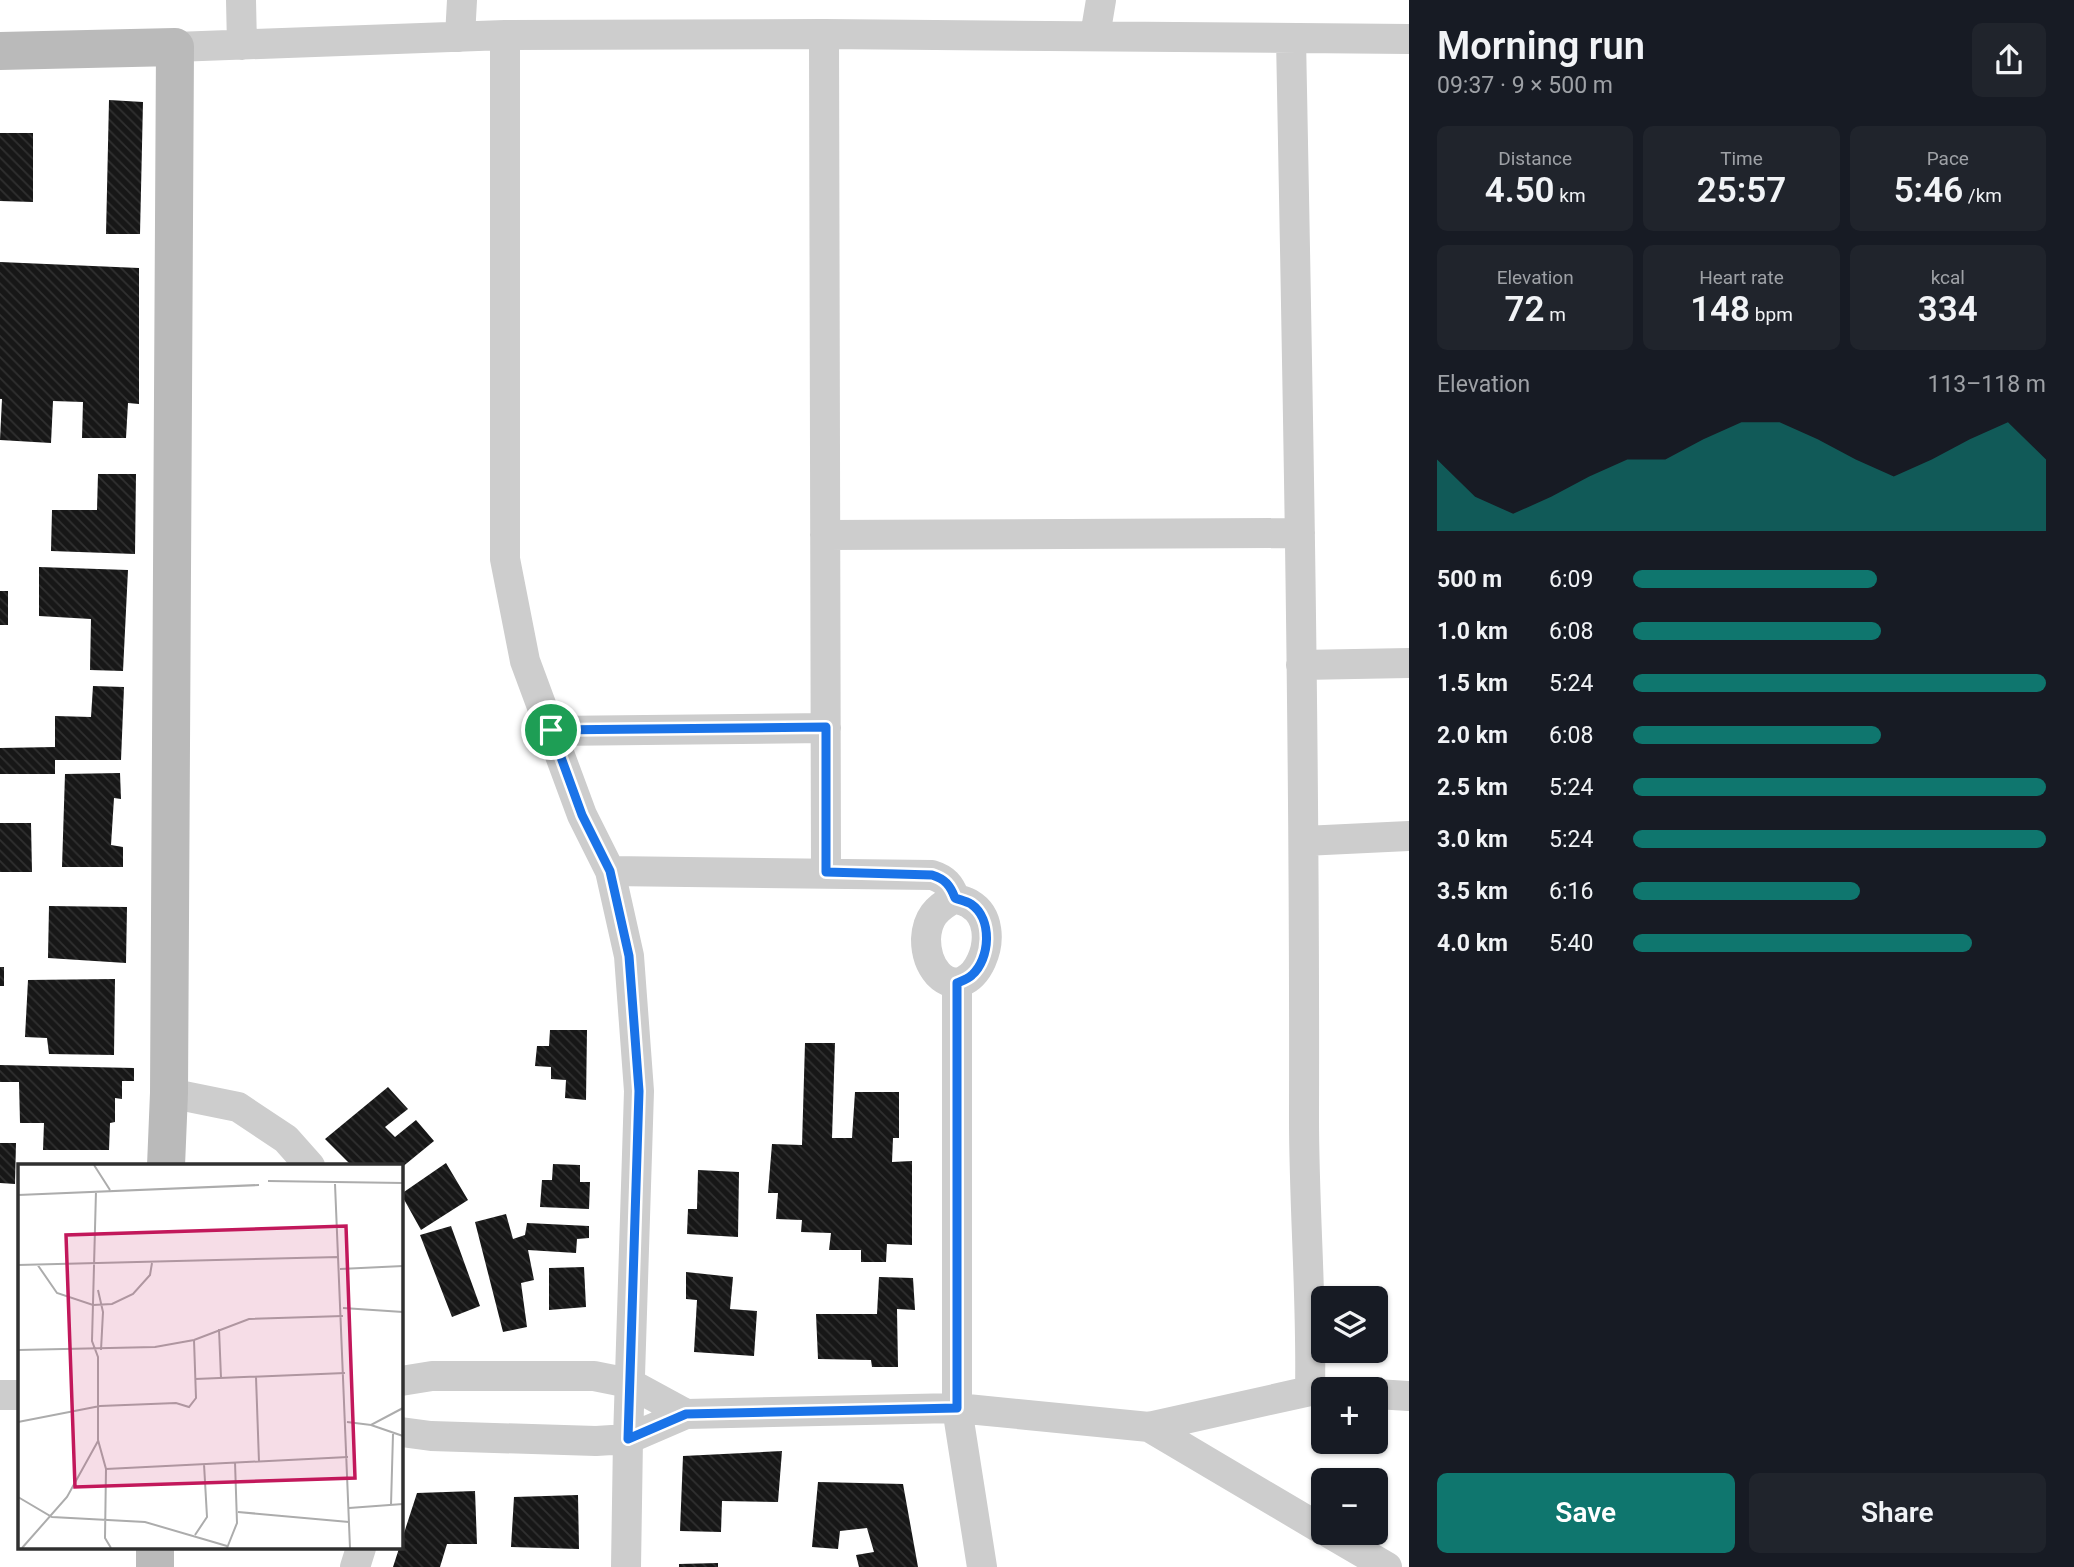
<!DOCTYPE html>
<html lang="en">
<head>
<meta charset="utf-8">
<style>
  :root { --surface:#171b24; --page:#20242c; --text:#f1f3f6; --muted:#9ea1a6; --accent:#0f766e }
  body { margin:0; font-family:Roboto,sans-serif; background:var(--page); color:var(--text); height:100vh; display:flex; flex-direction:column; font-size:26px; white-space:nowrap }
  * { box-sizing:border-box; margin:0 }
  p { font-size:23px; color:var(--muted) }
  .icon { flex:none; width:38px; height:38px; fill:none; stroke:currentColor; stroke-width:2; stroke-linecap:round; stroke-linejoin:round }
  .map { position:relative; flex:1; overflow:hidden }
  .panel { display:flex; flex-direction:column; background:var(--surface); width:665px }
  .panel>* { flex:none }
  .fabs { position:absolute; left:1311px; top:1286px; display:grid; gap:14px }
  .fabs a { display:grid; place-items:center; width:77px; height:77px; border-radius:10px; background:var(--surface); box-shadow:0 2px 5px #0004; font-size:35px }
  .pin { position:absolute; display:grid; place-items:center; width:60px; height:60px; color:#fff; margin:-30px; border:4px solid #fff; border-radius:50%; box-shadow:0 2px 7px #0007 }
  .round { display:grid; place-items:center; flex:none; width:74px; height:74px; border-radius:10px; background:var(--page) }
  .overview { display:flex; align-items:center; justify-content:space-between; height:119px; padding:0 28px }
  h1 { font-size:38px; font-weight:600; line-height:52px }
  .stats { display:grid; grid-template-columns:repeat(3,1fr); gap:10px; height:119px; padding:7px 28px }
  .stats div { display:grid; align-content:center; border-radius:10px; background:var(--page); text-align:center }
  .stats b { font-size:35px; font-weight:600 }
  .stats small { font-size:19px; font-weight:400 }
  .stats p { font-size:19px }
  .chart { height:196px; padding:14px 28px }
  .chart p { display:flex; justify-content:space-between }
  .chart svg { width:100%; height:126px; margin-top:7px; fill:var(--accent); opacity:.7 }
  .cta { display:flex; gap:14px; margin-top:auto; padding:14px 28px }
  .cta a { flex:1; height:80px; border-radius:10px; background:var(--accent); color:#fff; font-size:28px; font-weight:600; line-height:80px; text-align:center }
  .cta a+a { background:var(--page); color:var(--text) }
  ul { padding:0 28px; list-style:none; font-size:23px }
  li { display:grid; grid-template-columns:112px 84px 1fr; align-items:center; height:52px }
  li i { height:18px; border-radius:9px; background:var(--accent) }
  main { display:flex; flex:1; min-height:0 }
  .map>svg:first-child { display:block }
  .building { fill:url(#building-back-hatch) }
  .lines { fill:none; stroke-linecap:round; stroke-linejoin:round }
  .street { stroke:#cdcdcd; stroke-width:30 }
  .secondary { stroke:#bababa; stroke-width:38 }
  .route-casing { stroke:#fff; stroke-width:14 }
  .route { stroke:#1a73e8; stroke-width:9 }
  .inset-road { fill:none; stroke:#acacac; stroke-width:2 }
  .view { fill:#c2185b; fill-opacity:0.15; stroke:#c2185b; stroke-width:3.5 }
  .inset-edge { fill:none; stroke:#303030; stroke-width:3.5 }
</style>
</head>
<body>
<main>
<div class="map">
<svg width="1409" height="1567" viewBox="0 0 1409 1567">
  <defs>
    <pattern id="building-back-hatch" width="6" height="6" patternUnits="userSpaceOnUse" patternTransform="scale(1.75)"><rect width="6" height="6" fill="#171717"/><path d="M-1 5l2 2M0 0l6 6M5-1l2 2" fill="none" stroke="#303030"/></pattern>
  </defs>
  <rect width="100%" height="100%" fill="#fff"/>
  <path class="building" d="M109,100l34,2 -3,132h-34z
    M0,133h33v69l-33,-1z
    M0,262l139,6v136l-11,-1 -2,35h-44l1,-36 -30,-1 -2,42 -51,-3 2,-41h-2z
    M98,474h38l-1,80 -84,-3 1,-41h45z
    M39,567l89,3 -5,101 -33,-1 1,-51 -52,-3z
    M0,591h8v34h-8z
    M93,686l31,1 -3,73h-66v14h-55v-26l55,-1v-31l36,1z
    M120,773l1,26 -7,-1 -3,47 12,2v20h-61l3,-93z
    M0,823h31l1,49h-32z
    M49,906l78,1 -1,56 -78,-5z
    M0,967h4v19h-4z
    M115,979l-1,76 -65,-1 -2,-16 -22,-1 3,-57z
    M550,1030h37l-1,70 -21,-2 1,-18 -15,-1v-12l-16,-1 2,-20h12z
    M805,1043h30l-3,95h20l3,-46h44v46h-6l-1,24 20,-1v84l-25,-1 -1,18h-25v-12h-32l2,-17 -30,-1 1,-12 -26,-1 2,-26h-10l4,-49 30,1z
    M0,1065l134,3v13h-12v18l-7,-1v24l-5,1 -1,27h-66l1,-27h-24l-1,-41h-19z
    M388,1087l20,22 -23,18 10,10 21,-17 18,21 -33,27 -49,-2 -27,-27z
    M0,1143h16l-1,41 -15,-1z
    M446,1163l22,37 -47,30 -20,-36z
    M553,1164l27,1v17h10l-1,27 -49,-2 2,-27h10z
    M698,1170l41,2 -1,65 -51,-3 1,-25h9z
    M506,1214l7,25 12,-4 2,-12 62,3v12l-12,1 -1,14 -48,-3 6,30 -13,3 6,44 -24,5 -28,-110z
    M451,1226l29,80 -28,11 -32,-82z
    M584,1267l2,40 -37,3v-42z
    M686,1272l47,5 -3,32 27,2 -3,45 -60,-4 3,-52 -11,-1z
    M879,1277l34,1 2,32 -18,-1 1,58h-26l-1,-7 -53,-1 -2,-45h61z
    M782,1451l-4,51 -56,-1 -1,31 -41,-1 3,-75z
    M818,1482l85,2 15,83h-59l-3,-12 18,-3 -7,-24 -27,3 -2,18 -26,-2z
    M475,1491l2,53h-30l-7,23h-47l24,-74z
    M578,1495l1,54 -68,-2 3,-50z
    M718,1563v4h-39v-3z"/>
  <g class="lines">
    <path class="street" d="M241,0l1,45
      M824,34l2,838
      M505,35v524l20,102 57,154 28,56 19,85 10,135 -11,348 -2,128
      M1095,36l6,-36
      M460,37l2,-37
      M1291,38c7,360 14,721 13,1081 0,91 8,182 6,272
      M175,47l330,-12 319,-1 585,5
      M825,535l475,-2
      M1301,665l108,-2
      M551,731l275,-3
      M1304,841l105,-5
      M610,871l322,4c13,4 18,10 23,23 4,2 11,3 15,6 39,23 2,105 -32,70 -8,-9 -12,-22 -12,-35 1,-21 10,-31 29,-41
      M957,983v425l25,159
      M169,1093l69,14 48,32 24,27
      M401,1381l31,-5h162l35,7 57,31
      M1376,1394l33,2
      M0,1395h19
      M1149,1427l174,103
      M401,1432l30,4 165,5 32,-2 58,-25 271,-6 192,19 161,-36 13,1
      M1329,1533l58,34
      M355,1567l6,-19"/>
    <path class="secondary" d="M0,51l175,-4 -6,1046 -3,73
      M155,1567v-19"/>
  </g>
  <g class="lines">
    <defs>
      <path id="route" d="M826,727v145l106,3c13,4 18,10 23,23 5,2 11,3 16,6 22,15 19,55 1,71 -4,4 -10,6 -15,8v425l-271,6 -58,25 11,-348 -10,-135 -19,-85 -28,-56 -31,-85z"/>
    </defs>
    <use href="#route" class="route-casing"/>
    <use href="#route" class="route"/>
  </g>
  <g transform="translate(18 1164)">
    <rect width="385" height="385" fill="#fff"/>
    <path class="inset-road" d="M76,1l16,25M250,17l135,2M317,20l15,364M78,27l-4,150 6,16v83l8,29 -1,69 6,10M0,31l241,-10M19,100l20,29 36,12 19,-1 21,-10 17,-19 2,-12M0,101l321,-8M322,105l63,-3M80,126l5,22 -2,38M325,144l60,4M201,165l2,49M0,186l137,-3 39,-7 55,-21 94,-3M238,213l3,85M177,215l150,-6M0,258l82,-16 76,-3 13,4 7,-9 -2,-58M329,258l24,3 32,-17M353,261l32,11M88,305l242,-12M0,333l34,20 93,5 82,24M373,341l2,-71M331,344l54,-4M220,348l111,10M177,371l12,-18 -3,-53M4,384l45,-51 31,-56M209,384l10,-25 -2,-61"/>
    <path class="view" d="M328,62l9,252 -280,9 -9,-252z"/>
    <rect width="385" height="385" class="inset-edge"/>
  </g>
</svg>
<div class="fabs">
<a><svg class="icon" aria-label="layers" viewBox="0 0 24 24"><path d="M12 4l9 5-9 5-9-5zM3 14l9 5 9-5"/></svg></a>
<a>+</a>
<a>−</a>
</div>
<div class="pin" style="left:551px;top:730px;background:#1e9e55"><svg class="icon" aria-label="arrive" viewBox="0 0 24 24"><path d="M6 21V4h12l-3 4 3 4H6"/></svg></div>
</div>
<section class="panel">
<div class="overview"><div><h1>Morning run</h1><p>09:37 · 9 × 500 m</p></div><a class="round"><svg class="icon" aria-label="share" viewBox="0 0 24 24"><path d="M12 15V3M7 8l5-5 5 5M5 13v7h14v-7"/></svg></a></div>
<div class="stats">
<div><p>Distance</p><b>4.50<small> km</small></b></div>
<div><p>Time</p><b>25:57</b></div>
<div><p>Pace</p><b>5:46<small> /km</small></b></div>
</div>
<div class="stats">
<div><p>Elevation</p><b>72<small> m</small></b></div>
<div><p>Heart rate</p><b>148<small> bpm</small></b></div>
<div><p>kcal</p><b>334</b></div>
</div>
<div class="chart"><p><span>Elevation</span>113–118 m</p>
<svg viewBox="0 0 160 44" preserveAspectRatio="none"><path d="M0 44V19L10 32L20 38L30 32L40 25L50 19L60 19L70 12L80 6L90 6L100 12L110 19L120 25L130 19L140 12L150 6L160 19V44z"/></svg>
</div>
<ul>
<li><b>500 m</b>6:09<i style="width:59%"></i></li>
<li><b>1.0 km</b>6:08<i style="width:60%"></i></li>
<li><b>1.5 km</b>5:24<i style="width:100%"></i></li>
<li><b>2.0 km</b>6:08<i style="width:60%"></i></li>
<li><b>2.5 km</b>5:24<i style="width:100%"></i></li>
<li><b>3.0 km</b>5:24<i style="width:100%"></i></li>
<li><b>3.5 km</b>6:16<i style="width:55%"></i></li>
<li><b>4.0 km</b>5:40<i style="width:82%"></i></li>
</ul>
<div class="cta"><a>Save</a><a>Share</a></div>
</section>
</main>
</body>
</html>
